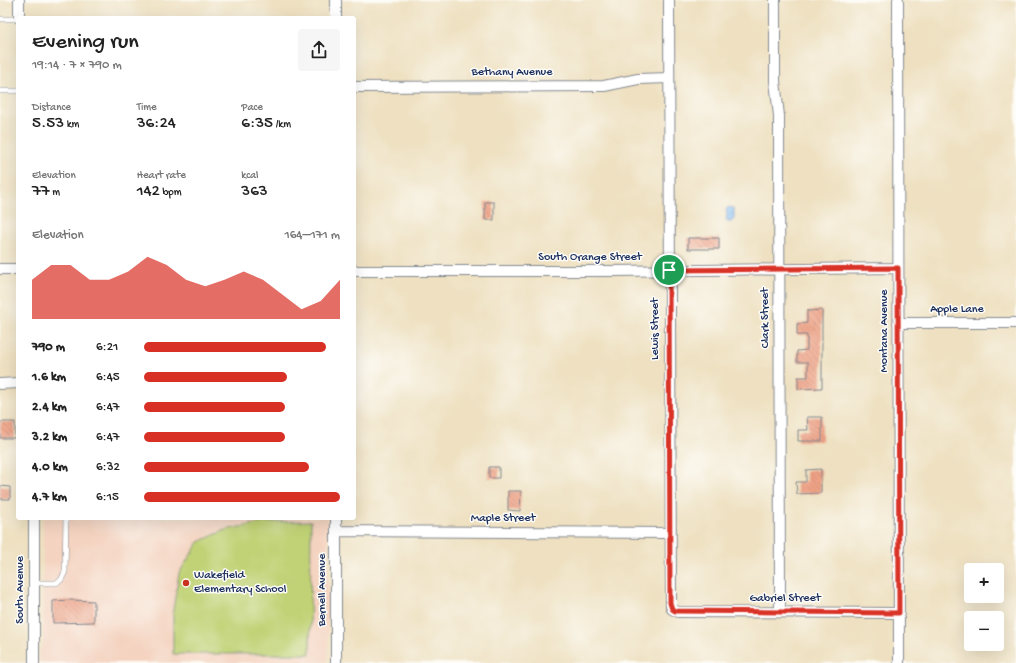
<!DOCTYPE html>
<html lang="en">
<head>
<meta charset="utf-8">
<style>
  :root { --surface:#fff; --page:#f6f6f6; --text:#222; --muted:#767676; --accent:#d93025 }
  body { margin:0; font-family:"Gochi Hand",sans-serif; background:var(--page); color:var(--text); height:100vh; display:flex; flex-direction:column; font-size:15px; white-space:nowrap }
  * { box-sizing:border-box; margin:0 }
  p { font-size:13px; color:var(--muted) }
  .icon { flex:none; width:22px; height:22px; fill:none; stroke:currentColor; stroke-width:2; stroke-linecap:round; stroke-linejoin:round }
  .map { position:relative; flex:1; overflow:hidden }
  .drawer { position:absolute; left:16px; top:16px; width:340px; height:504px; display:flex; flex-direction:column; background:var(--surface); border-radius:4px; box-shadow:0 4px 16px #0002 }
  .drawer>* { flex:none }
  .fabs { position:absolute; left:964px; top:563px; display:grid; gap:8px }
  .fabs a { display:grid; place-items:center; width:40px; height:40px; border-radius:4px; background:var(--surface); box-shadow:0 4px 16px #0002; font-size:20px }
  .pin { position:absolute; display:grid; place-items:center; width:34px; height:34px; color:#fff; margin:-17px; border:2px solid #fff; border-radius:50%; box-shadow:0 1px 4px #0007 }
  .round { display:grid; place-items:center; flex:none; width:42px; height:42px; border-radius:4px; background:var(--page) }
  .overview { display:flex; align-items:center; justify-content:space-between; height:68px; padding:0 16px }
  h1 { font-size:22px; font-weight:600; line-height:30px }
  .metrics { display:grid; grid-template-columns:repeat(3,1fr); gap:6px; height:68px; padding:4px 16px }
  .metrics div { display:grid; align-content:center }
  .metrics b { font-size:17px; font-weight:600 }
  .metrics small { font-size:11px; font-weight:400 }
  .metrics p { font-size:11px }
  .chart { height:112px; padding:8px 16px }
  .chart p { display:flex; justify-content:space-between }
  .chart svg { width:100%; height:72px; margin-top:4px; fill:var(--accent); opacity:.7 }
  ul { padding:0 16px; list-style:none; font-size:13px }
  li { display:grid; grid-template-columns:64px 48px 1fr; align-items:center; height:30px }
  li i { height:10px; border-radius:5px; background:var(--accent) }
  .map>svg:first-child { display:block }
  .built { fill:#f4d3c0 }
  .garden { fill:#c0d275; stroke:#6e806a }
  .water { fill:url(#water-ripples); stroke:#4e76a8 }
  .building { fill:url(#building-back-hatch) }
  .lines { fill:none; stroke-linecap:round; stroke-linejoin:round }
  .service-casing { stroke:#84888f; stroke-width:6 }
  .minor-casing { stroke:#84888f; stroke-width:12 }
  .service { stroke:#fff; stroke-width:5 }
  .minor { stroke:#fff; stroke-width:10 }
  .route-casing { stroke:#fff; stroke-width:8 }
  .route { stroke:#d93025; stroke-width:5 }
  .poi-dot { fill:#c8321e; stroke:#fdfcf7; stroke-width:1.5 }
  .labels { text-anchor:middle; dominant-baseline:central; stroke-width:3; stroke-linejoin:round; paint-order:stroke }
  .street-label { font-size:12px; fill:#1b2f5e; stroke:#fdfcf7 }
  .poi-label { font-size:12px; fill:#1b2f5e; stroke:#fdfcf7; text-anchor:start }
</style>
</head>
<body>
<div class="map">
<svg width="1016" height="663" viewBox="0 0 1016 663">
  <defs>
    <pattern id="water-ripples" width="26" height="14" patternUnits="userSpaceOnUse"><rect width="26" height="14" fill="#81bcf3"/><path d="M2 4q2-2 4 0t4 0M15 11q2-2 4 0t4 0" fill="none" stroke="#6999c8"/></pattern>
    <pattern id="building-back-hatch" width="6" height="6" patternUnits="userSpaceOnUse"><rect width="6" height="6" fill="#ef9f81"/><path d="M-1 5l2 2M0 0l6 6M5-1l2 2" fill="none" stroke="#c1826d"/></pattern>
  </defs>
  <rect width="100%" height="100%" fill="#fdfcf7"/>
  <filter id="ink" filterUnits="userSpaceOnUse"><feTurbulence type="fractalNoise" baseFrequency=".025" numOctaves="2"/><feDisplacementMap in="SourceGraphic" scale="8" xChannelSelector="R" yChannelSelector="G"/><feConvolveMatrix kernelMatrix="1 2 1 2 8 2 1 2 1" color-interpolation-filters="sRGB"/></filter>
  <filter id="wash" filterUnits="userSpaceOnUse"><feTurbulence type="fractalNoise" baseFrequency=".012" numOctaves="4" result="noise"/><feDisplacementMap in="SourceGraphic" scale="16" xChannelSelector="R" yChannelSelector="G"/><feGaussianBlur stdDeviation="0.9" result="paint"/><feColorMatrix in="noise" values="0 0 0 0 0 0 0 0 0 0 0 0 0 0 0 0 0 1.4 0 .05"/><feComposite in="paint" operator="in"/></filter>
  <g filter="url(#wash)">
    <rect width="100%" height="100%" fill="#eee0c0"/>
    <path class="built" d="M43,518h285v139l-2,6h-286l-1,-12 4,-4z"/>
    <path class="garden" d="M311,521l-1,133h-137v-44l6,-37 20,-31 26,-12 40,-8z"/>
    <path class="water" d="M728,207l6,1v11l-3,3h-3l-2,-3 1,-4 -1,-5z"/>
    <g id="blocks">
      <path class="building" d="M485,202h9v18h-9z
        M688,238h31v11h-31z
        M822,310v78l-24,1v-12h10v-15h-11v-11l10,-1v-15h-10v-11l10,-1v-12z
        M807,417h15v24h-24v-11h10z
        M0,422h15v16h-15z
        M489,467h10v11h-10z
        M821,469v24l-24,1 -1,-12h10v-12z
        M0,486l10,1v12h-10z
        M508,491h13l-1,20 -12,-1z
        M70,600l24,1v21l-41,1v-22z"/>
    </g>
  </g>
  <g filter="url(#ink)">
    <use href="#blocks" fill-opacity="0" stroke="#84888f" stroke-width="1"/>
    <g class="lines">
      <defs>
        <path id="service" d="M0,19h18
          M0,91h18
          M34,583h22l5,-3 4,-8 1,-54"/>
        <path id="minor" d="M669,0l2,606 1,3 6,3 221,1
          M775,0v81l4,35 1,496
          M898,0l1,663
          M19,18v-18
          M336,18v-18
          M354,87l250,-1 34,-7 31,-1
          M0,269h18
          M354,271h258l286,-3
          M898,323h118
          M0,384l18,-1
          M34,518v145
          M336,531l333,2
          M336,663v-145"/>
      </defs>
      <use href="#service" class="service-casing"/>
      <use href="#minor" class="minor-casing"/>
      <use href="#service" class="service"/>
      <use href="#minor" class="minor"/>
    </g>
  </g>
  <g class="lines" filter="url(#ink)">
    <defs>
      <path id="route" d="M898,268l1,345 -224,-2 -3,-2 -2,-6 -1,-333z"/>
    </defs>
    <use href="#route" class="route-casing"/>
    <use href="#route" class="route"/>
  </g>
  <circle class="poi-dot" cx="186" cy="583" r="4"/>
  <g class="labels">
    <g class="street-label">
      <text x="512" y="73">Bethany Avenue</text>
      <text x="590" y="258">South Orange Street</text>
      <text x="957" y="310">Apple Lane</text>
      <text transform="translate(766 318) rotate(-90)">Clark Street</text>
      <text transform="translate(656 329) rotate(-90)">Lewis Street</text>
      <text transform="translate(885 331) rotate(-90)">Montana Avenue</text>
      <text x="503" y="519">Maple Street</text>
      <text transform="translate(21 590) rotate(-90)">South Avenue</text>
      <text transform="translate(323 590) rotate(-90)">Bernell Avenue</text>
      <text x="785" y="599">Gabriel Street</text>
    </g>
    <g class="poi-label">
      <text x="194" y="576">Wakefield<tspan x="194" dy="14">Elementary School</tspan></text>
    </g>
  </g>
</svg>
<div class="fabs">
<a>+</a>
<a>−</a>
</div>
<div class="pin" style="left:669px;top:270px;background:#1e9e55"><svg class="icon" aria-label="arrive" viewBox="0 0 24 24"><path d="M6 21V4h12l-3 4 3 4H6"/></svg></div>
<section class="drawer">
<div class="overview"><div><h1>Evening run</h1><p>19:14 · 7 × 790 m</p></div><a class="round"><svg class="icon" aria-label="share" viewBox="0 0 24 24"><path d="M12 15V3M7 8l5-5 5 5M5 13v7h14v-7"/></svg></a></div>
<div class="metrics">
<div><p>Distance</p><b>5.53<small> km</small></b></div>
<div><p>Time</p><b>36:24</b></div>
<div><p>Pace</p><b>6:35<small> /km</small></b></div>
</div>
<div class="metrics">
<div><p>Elevation</p><b>77<small> m</small></b></div>
<div><p>Heart rate</p><b>142<small> bpm</small></b></div>
<div><p>kcal</p><b>363</b></div>
</div>
<div class="chart"><p><span>Elevation</span>164–171 m</p>
<svg viewBox="0 0 160 44" preserveAspectRatio="none"><path d="M0 44V20L10 11L20 11L30 20L40 20L50 15L60 6L70 11L80 20L90 24L100 20L110 15L120 20L130 29L140 38L150 33L160 20V44z"/></svg>
</div>
<ul>
<li><b>790 m</b>6:21<i style="width:93%"></i></li>
<li><b>1.6 km</b>6:45<i style="width:73%"></i></li>
<li><b>2.4 km</b>6:47<i style="width:72%"></i></li>
<li><b>3.2 km</b>6:47<i style="width:72%"></i></li>
<li><b>4.0 km</b>6:32<i style="width:84%"></i></li>
<li><b>4.7 km</b>6:15<i style="width:100%"></i></li>
</ul>
</section>
</div>
</body>
</html>
